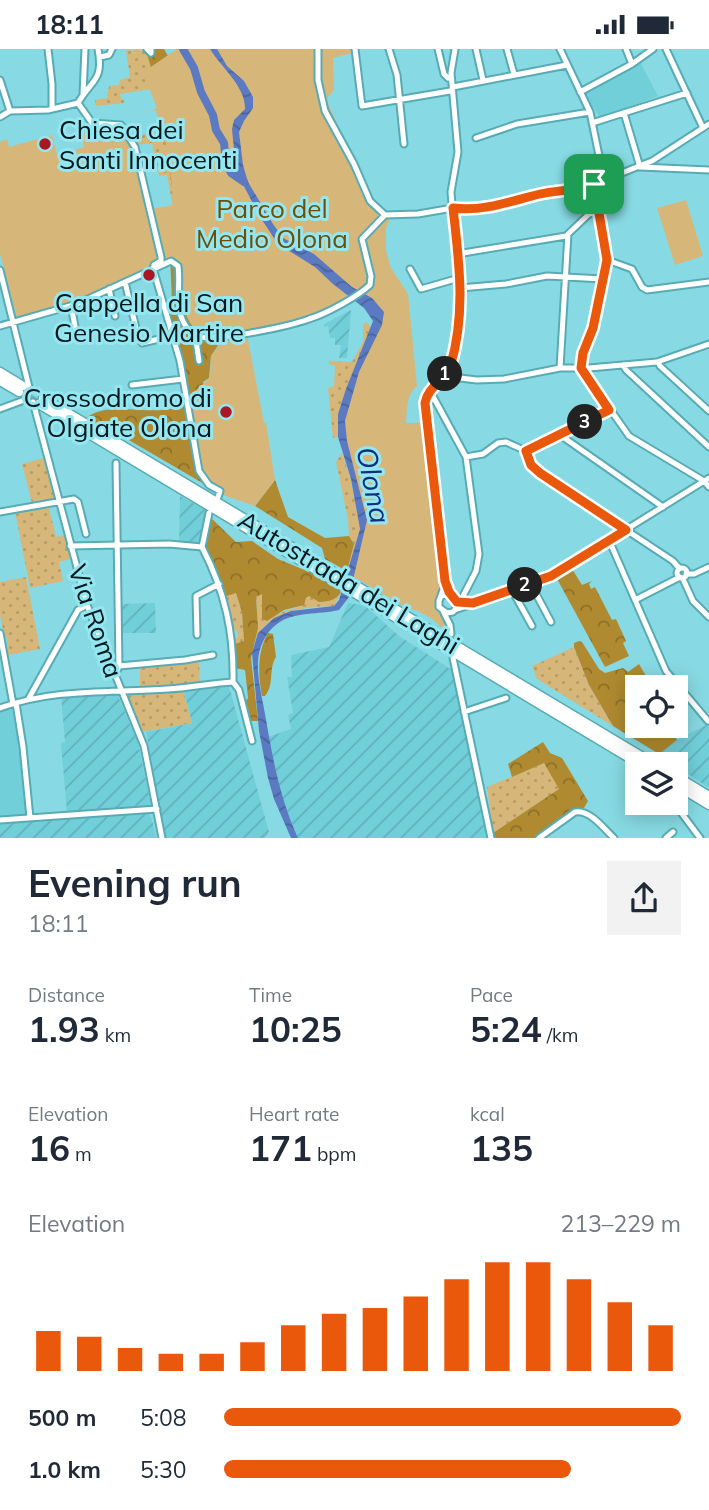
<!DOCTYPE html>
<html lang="en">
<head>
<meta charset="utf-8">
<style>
  :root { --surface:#fff; --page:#f2f2f3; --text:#1f2937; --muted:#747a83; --accent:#ea580c }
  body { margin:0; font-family:Mulish,sans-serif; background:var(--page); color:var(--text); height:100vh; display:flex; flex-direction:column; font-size:26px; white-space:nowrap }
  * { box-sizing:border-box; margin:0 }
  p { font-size:23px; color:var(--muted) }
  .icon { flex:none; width:38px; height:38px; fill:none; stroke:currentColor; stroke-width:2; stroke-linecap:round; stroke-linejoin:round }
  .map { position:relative; height:789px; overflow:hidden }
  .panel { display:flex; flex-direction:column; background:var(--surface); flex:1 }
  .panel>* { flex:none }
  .tools { position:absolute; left:625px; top:626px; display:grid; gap:14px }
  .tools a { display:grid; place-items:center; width:63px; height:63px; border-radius:0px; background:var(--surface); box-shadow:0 4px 18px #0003; font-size:35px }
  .pin { position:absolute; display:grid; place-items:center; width:60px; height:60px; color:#fff; margin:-30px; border-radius:14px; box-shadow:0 4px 10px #0006 }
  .km { position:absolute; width:35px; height:35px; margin:-18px; border-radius:50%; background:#222; color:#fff; font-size:19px; line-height:35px; text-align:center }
  .round { display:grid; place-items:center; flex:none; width:74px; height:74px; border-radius:0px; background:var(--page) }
  .head { display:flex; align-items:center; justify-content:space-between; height:119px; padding:0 28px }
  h1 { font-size:38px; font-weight:700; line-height:52px }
  .figures { display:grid; grid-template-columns:repeat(3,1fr); gap:10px; height:119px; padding:7px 28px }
  .figures div { display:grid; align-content:center }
  .figures b { font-size:35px; font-weight:700 }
  .figures small { font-size:19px; font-weight:400 }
  .figures p { font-size:19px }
  .chart { height:196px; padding:14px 28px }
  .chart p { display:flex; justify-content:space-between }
  .chart svg { width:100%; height:126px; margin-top:7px; stroke:var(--accent); stroke-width:6 }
  ul { padding:0 28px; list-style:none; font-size:23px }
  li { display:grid; grid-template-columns:112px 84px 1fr; align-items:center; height:52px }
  li i { height:18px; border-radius:9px; background:var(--accent) }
  .status { display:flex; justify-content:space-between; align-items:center; height:49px; padding:0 35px; background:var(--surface); direction:ltr }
  .status svg { height:19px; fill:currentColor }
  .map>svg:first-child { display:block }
  .built { fill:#71cfd9 }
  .industrial { fill:url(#industrial-furrows) }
  .grass { fill:url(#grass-dots) }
  .forest { fill:url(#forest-crowns) }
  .park { fill:#d6b779 }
  .water { fill:url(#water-waves) }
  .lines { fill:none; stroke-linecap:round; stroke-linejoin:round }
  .river { stroke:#5b7ac1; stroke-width:8 }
  .highway-tunnel { stroke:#6cb3bb; stroke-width:8; stroke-dasharray:8 4; stroke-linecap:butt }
  .minor-casing { stroke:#57abb4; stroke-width:9 }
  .highway-casing { stroke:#57abb4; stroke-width:11 }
  .minor { stroke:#fff; stroke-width:5 }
  .highway { stroke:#fff; stroke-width:8 }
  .route-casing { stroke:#fff; stroke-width:14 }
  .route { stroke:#ea580c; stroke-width:9 }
  .poi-dot { fill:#aa1621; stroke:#94e7f1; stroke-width:2.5 }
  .labels { text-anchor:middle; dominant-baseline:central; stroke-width:6; stroke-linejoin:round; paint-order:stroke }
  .poi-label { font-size:26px; fill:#00181b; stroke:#94e7f1; text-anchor:start }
  .park-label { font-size:26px; fill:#6b500b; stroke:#94e7f1 }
  .street-label { font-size:26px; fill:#00181b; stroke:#94e7f1 }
  .water-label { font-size:28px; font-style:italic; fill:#112e81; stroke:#94e7f1 }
</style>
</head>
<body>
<div class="status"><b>18:11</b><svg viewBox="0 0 49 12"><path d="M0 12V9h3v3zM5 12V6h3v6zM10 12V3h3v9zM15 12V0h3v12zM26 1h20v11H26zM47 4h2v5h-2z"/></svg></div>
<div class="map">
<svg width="709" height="789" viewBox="0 0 709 789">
  <defs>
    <pattern id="industrial-furrows" width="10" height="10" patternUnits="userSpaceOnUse" patternTransform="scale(1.75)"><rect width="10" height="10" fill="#71cfd9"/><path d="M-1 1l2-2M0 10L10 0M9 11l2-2" fill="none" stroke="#60b1ba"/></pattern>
    <pattern id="grass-dots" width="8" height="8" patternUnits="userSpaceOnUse" patternTransform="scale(1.75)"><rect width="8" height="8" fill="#d6b779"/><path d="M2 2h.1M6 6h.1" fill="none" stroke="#b69d68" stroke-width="1.8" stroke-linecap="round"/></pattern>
    <pattern id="forest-crowns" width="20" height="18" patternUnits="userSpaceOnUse" patternTransform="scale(1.75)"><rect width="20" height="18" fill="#b08a30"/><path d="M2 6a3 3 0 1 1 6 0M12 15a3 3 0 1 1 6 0" fill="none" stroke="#8d7028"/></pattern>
    <pattern id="water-waves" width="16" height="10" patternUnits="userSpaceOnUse" patternTransform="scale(1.75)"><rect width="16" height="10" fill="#5b7ac1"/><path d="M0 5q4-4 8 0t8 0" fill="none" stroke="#49639c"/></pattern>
  </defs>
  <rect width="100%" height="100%" fill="#87dae3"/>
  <path class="built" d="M640,13l18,34 -58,22 -14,-22v-4z
    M11,659l3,3 13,99 -2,4 -25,3v-106z"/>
  <path class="industrial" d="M351,261l-4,48h-8l2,-13h-6v-7h-5l-2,-12 -4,1v-3z
    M180,447l27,15 -8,32h-20z
    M155,554l1,30h-36l-1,-29z
    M348,554l16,2 35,31 53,34 36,168h-190l-17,-41 -13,-60 23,-8 -3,-14 5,-2 -6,-36h5l-1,-22 38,-8z
    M229,637l40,146 -4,6h-100l-19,-106 46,-9 -8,-31z
    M114,645l4,2 20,47 13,63 -84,7 -6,-70 4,-1 -4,-46z
    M708,675l1,2v62l-50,-34 18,-14z
    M148,764l4,6 4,19h-156v-14z"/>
  <path class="grass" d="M129,0l2,2 5,-2 10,2 6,20 -1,18 -31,5 1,5h3v4l-28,3 -1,-6 12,-2 2,-12 10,-1 1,-5 10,-3 -4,-26z
    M158,60l22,37 -7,62 -6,-33 -8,1 -1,-5 -10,-2 1,3 -6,1 -1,-4 12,-4 -1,-4 -13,1 -1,-5 15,-3 -2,-11 -16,2 -3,-6 21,-8 1,3 7,-1 -6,-22 -6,-1z
    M366,273l6,6c-14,37 -34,68 -34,109l-5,1 -5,-50 6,-2 1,-20 -6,-2v-3l23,1 11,-20v-17z
    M342,404l9,27 9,49 -11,38 -1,-6 6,-17 -5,-8 -1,-17 -12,-57z
    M44,409l11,41 -23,4 -10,-39z
    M48,455l8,33 9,-2 6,24 -12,3 4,19 -33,7 -15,-76z
    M26,528l14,72 -32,6 -1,-17 -3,-2 -4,-21v-33z
    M342,542l-8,15c-31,1 -64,4 -79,34l3,-12 -2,-31 3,-3h3v25l39,-13 5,-8 4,-2 29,1z
    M236,543l6,20 2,30 -9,2 -1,-6 4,-1 -1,-7h-4l-9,-33z
    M574,598l15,38 24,41 -76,-47 -5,-13z
    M199,612l1,23 -60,3v-21z
    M183,641l9,33 -51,9 -14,-33 3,-6z
    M544,714l16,26 -67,44 -6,-46z"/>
  <path class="forest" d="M151,0h13l14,24 15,7 -17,-31h26l17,289 2,3 -10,15 -2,22 -6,4 46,117 -25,-8 -1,4 -108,-63 -8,-1 -22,-12c25,-23 78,4 101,-18l-6,-39 -14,-51 6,-10 -2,-46 6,-31 -11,-98 -20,-51 7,-4 -6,-20z
    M275,431l13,37 37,21 24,-2 5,8 -7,27 -22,-12 -3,-11 -67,-42z
    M210,468l26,25 16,-1 26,18 41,17 23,14c-5,11 -13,11 -23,12l-10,-6 -3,2 -2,7 -20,5 -17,11 -5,-2v-25l-6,3 2,31 -7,30 7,63h-7l-5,-20 2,-3 -3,-28 -10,-2v-24l9,-3 -2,-29 -6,-19 -12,4 -7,-26 -14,-25z
    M572,520l10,16 10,-4 -3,3 2,5 4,-2 17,33 4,-1 10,22 -3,2 6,13 -24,11 -49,-90z
    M268,584l5,1 3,23c-8,12 -1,27 -11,39h-3c-4,-21 -5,-44 6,-63z
    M579,592l3,1 17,27 6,4 18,-5 5,4 11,-8 10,17 -4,2 2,5h-10v38h32l8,14 -18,14 -46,-28 -24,-41 -15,-38v-4z
    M543,693l7,11 12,5 26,43 -4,7 -10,2 -39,28h-39l-3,-5 66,-44 -15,-26 -32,14 -4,-13z"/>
  <path class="park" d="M177,0h175v4l-19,5 1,32 -8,9 46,102 10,10 9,5 -5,12v23l5,17 17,26 9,92c-11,9 -10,24 -11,37h15l20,161c0,8 -5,10 -4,18 0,10 8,18 9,29l-14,-12 -14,-8 -11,-3 -55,-32 12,-53 -23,-91 16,-68 24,-42 -22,-27 -16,12 -29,14 -107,15c-29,-11 -23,-43 -26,-70l-4,-4 -7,-2 -16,4 -75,37 -62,17 -17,-64v-112l7,-3 2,8 43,-12 5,20 27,-8 -2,-13 15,-9h24l11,14 19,70 22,-4c-2,-46 -10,-91 -31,-132z
    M686,151l17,56 -28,9 -18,-57z
    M247,286l17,88h2l9,57 -20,26 -32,-11 1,-4 -16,-11 -5,-8 -15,-75 22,-19 1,-22 10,-13 -2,-5z"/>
  <path class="water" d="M210,0h7l10,17 17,15 9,16v11l-9,13 -5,11 4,33 5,17 25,42 10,14 31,16 38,33 20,11 12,14 -2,13 -23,47 -14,49 2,20 20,79 -18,77 -10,13c-20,5 -45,1 -62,14 -12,9 -18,23 -19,37 -1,17 4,36 7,53 8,45 14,82 33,124h-7l-17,-39 -6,-21 -9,-47 -7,-78 6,-20 16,-15 17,-7 43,-5 5,-6 21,-71 -9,-50 -13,-42v-23l8,-25 27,-68 -9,-13 -31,-24 -18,-17 -37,-23 -18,-27 -24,-46 -4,-42 2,-9 11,-11c1,-22 -24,-42 -35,-60z"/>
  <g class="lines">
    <path class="river" d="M183,0l11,19 7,24 12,23 3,15 8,13 2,20 5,10 13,9"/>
    <path class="highway-tunnel" d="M19,343l20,12"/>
    <defs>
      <path id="minor" d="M48,0l4,35v25
        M147,0l4,4v-4
        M318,0v31l7,31 29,53 16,37 15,14
        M355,0l7,57 88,-15
        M389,0l8,26 7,69
        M438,0l6,25 4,4
        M476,0l7,31
        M507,0l7,25
        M560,0l30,63 14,68
        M626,0l6,15
        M666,0l37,79
        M100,8l9,-2 3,-6
        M0,31l10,31
        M453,38l114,-22
        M580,43l52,-28 21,-15
        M83,45l2,-45
        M78,54l14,20 29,2 14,22 26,110v4l-7,4
        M78,54c14,-24 26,-22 20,-54
        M624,64l16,54
        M0,68l10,-6 38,-1 30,-7
        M592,74l95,-30
        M476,89l41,-14 73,-12
        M640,118l69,3
        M594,135l13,76 -14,68 -11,30 -1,10 48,68 75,45 5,6
        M584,139l13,21
        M457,205l109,-18 23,-22 10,-3
        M607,211l25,9 10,18 5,3 62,-8
        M153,219l27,93 19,110 10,14 11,6 -2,6
        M410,220l11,20 38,-11
        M0,221l30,121
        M125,233l11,46
        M460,239l46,-4 41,-8 56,3
        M109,240l6,27
        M71,257l6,30
        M0,277l77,-22 94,-43 7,5c3,20 -5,46 10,63 4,4 8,7 14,8 21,3 85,-10 107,-18 17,-5 48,-22 61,-34l1,-9 -9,-37 23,-24 33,-1 35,-6 23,1 65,-15 43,-6 68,-27 57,-37
        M197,287l-1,5 3,20
        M142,294l30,-7
        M658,313l2,4 49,45
        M623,316l3,5 83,77
        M560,319l8,-134
        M443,327l34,4 27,-1 56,-11h29l68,-6 52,-18
        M132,336l51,-6
        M429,340l37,68 13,97 -3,17 -14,27 -5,4
        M33,353l54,203 57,141 18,92
        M0,360l27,-10
        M560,386l103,72
        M526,402l5,14 9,8 133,88 6,7
        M466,408l17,-3 15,-11 8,-1 20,9 83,-41
        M0,463l74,-13 4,3 8,32
        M609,491l57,131 42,50
        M70,497l99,-2 33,3
        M202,498c23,45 32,85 31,135
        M202,498l7,-34
        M677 524a5 5 0 1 1 10 0a5 5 0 1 1-10 0Z
        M686,525h8l15,-7
        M683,530l10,22 16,16
        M533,533l1,8 17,32
        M512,541l20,36
        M451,545l-6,-13 -20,-178 4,-14 21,-23 11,-55 -10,-119 7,-40 -7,-79 4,-24
        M442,547l6,-2 8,4 1,9 -4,5 -6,1 -8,-6v-6l6,-16
        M635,551l45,-23
        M455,561l98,-35 156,-97
        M443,562l7,14 1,9
        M0,584l13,71
        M197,586l-1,-39 23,-12
        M453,609l38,180
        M119,617l66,-6 28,-5
        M115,627l4,-10 -3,-203
        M233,633l6,8 13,51
        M29,649l49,-88 9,-5
        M16,654l7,44 7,71
        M0,659c55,-20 110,-15 168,-19 22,-1 43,-6 65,-7
        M464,663l42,-14
        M674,754l26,35
        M0,771l157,-11
        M539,789l36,-26c16,-2 28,16 39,26
        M666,789l7,-6"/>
      <path id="highway" d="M0,323l23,14
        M0,332l19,11
        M43,349l613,367
        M39,355l602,361
        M676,727l33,20
        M676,736l33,20"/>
    </defs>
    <use href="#minor" class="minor-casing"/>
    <use href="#highway" class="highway-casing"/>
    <use href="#minor" class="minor"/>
    <use href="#highway" class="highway"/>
  </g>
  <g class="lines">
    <defs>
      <path id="route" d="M594,135l13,76 -14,68 -10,25 -2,15 28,42 -83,41 5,14 9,8 86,57 -75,46 -78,27 -16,-1 -8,-10 -4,-11 -20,-178c3,-17 21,-23 26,-39 15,-52 8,-103 2,-156 30,4 58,-7 87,-14 18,-4 36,-3 54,-10z"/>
    </defs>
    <use href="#route" class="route-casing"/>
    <use href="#route" class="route"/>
  </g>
  <g class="poi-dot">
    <circle cx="45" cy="95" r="7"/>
    <circle cx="149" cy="226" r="7"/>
    <circle cx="226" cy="363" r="7"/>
  </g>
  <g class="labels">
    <g class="poi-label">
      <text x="59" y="80">Chiesa dei<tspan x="59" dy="30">Santi Innocenti</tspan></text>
      <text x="149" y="253" text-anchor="middle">Cappella di San<tspan x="149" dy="30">Genesio Martire</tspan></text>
      <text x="212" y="348" text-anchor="end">Crossodromo di<tspan x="212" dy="30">Olgiate Olona</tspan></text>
    </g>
    <g class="park-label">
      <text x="272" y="159">Parco del<tspan x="272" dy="30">Medio Olona</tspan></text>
    </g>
    <g class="street-label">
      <text transform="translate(349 533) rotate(31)">Autostrada dei Laghi</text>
      <text transform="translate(96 572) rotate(71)">Via Roma</text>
    </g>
    <g class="water-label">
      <text transform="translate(374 436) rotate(79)">Olona</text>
    </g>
  </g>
</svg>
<div class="tools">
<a><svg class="icon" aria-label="locate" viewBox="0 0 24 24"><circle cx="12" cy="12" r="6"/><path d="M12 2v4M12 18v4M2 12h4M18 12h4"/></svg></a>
<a><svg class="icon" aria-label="layers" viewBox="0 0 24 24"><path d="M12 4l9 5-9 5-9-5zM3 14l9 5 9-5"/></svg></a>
</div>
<div class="pin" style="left:594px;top:135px;background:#1e9e55"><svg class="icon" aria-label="arrive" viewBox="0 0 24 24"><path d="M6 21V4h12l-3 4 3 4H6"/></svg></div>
<b class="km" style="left:445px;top:325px">1</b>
<b class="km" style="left:525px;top:536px">2</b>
<b class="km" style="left:585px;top:373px">3</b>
</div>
<section class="panel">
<div class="head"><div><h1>Evening run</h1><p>18:11</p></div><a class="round"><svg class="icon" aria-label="share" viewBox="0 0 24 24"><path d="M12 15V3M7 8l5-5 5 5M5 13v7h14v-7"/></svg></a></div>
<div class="figures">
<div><p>Distance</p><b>1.93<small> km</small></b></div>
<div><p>Time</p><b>10:25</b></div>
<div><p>Pace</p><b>5:24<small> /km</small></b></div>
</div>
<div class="figures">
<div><p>Elevation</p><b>16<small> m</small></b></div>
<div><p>Heart rate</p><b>171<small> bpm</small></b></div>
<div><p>kcal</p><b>135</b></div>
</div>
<div class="chart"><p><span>Elevation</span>213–229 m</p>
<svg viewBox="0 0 160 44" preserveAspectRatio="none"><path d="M5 44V30M15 44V32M25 44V36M35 44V38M45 44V38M55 44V34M65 44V28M75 44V24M85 44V22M95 44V18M105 44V12M115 44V6M125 44V6M135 44V12M145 44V20M155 44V28"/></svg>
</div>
<ul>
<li><b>500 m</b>5:08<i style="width:100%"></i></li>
<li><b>1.0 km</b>5:30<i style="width:76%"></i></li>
</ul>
</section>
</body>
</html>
